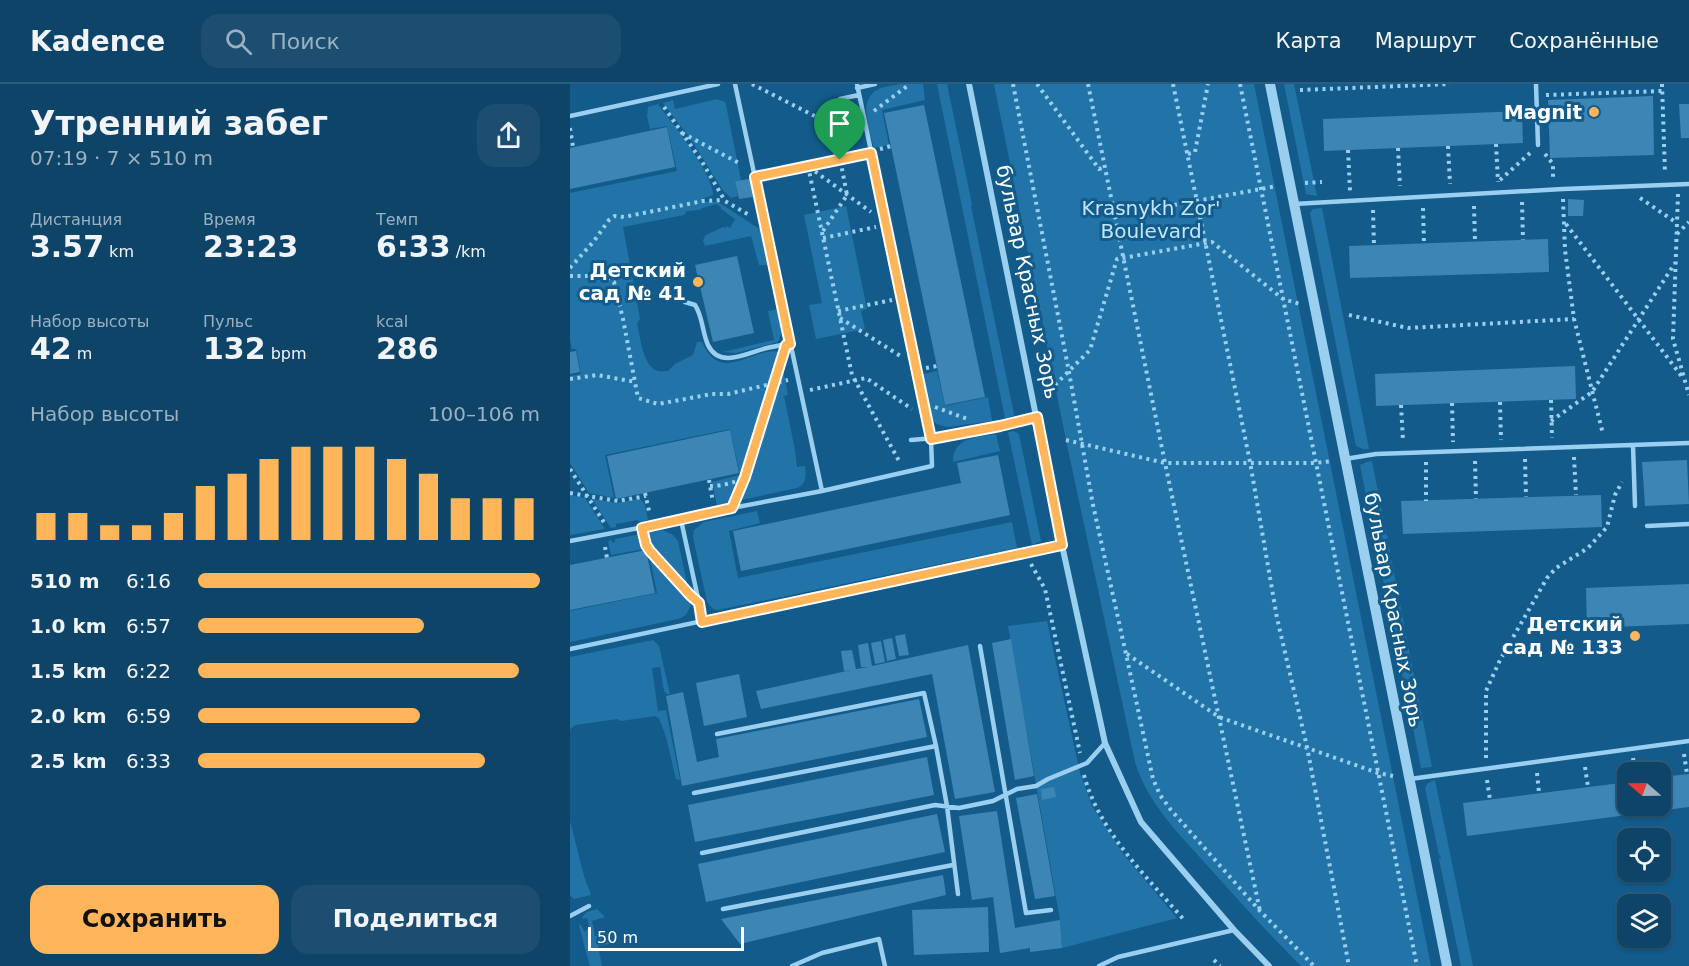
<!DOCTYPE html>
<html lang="ru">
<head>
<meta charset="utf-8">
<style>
  :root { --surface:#0e4468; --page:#1c4e71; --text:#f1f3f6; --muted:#9bb0c0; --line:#2e5c7c; --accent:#ffb55a }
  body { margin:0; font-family:"DejaVu Sans",sans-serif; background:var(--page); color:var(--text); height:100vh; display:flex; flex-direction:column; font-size:22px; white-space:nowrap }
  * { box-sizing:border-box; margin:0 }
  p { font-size:20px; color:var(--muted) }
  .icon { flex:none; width:33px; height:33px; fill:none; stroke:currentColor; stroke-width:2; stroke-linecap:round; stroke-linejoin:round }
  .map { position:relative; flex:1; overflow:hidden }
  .panel { display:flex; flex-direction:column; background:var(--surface); width:570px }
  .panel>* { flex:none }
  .needle { width:39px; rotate:290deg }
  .fabs { position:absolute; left:1047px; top:678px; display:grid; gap:12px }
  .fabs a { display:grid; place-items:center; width:54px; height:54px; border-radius:12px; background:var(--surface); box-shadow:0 2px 4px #0004,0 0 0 2px var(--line); font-size:30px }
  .scale { position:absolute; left:18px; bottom:15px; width:156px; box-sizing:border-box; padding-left:6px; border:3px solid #fff; border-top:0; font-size:16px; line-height:21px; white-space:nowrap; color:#fff; -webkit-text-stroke:4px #135b8a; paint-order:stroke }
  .pin { position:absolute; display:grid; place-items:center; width:51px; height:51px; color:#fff; margin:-62px -26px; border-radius:50% 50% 50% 0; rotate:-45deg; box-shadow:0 0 6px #0007 }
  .pin .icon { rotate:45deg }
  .round { display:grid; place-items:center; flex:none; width:63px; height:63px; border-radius:18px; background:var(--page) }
  .summary { display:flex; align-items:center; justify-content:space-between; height:102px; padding:0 30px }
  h1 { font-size:33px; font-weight:800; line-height:45px }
  .metrics { display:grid; grid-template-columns:repeat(3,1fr); gap:9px; height:102px; padding:6px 30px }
  .metrics div { display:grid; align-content:center }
  .metrics b { font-size:30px; font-weight:800 }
  .metrics small { font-size:16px; font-weight:400 }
  .metrics p { font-size:16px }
  .chart { height:168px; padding:12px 30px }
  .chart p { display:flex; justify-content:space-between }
  .chart svg { width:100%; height:108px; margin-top:6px; stroke:var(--accent); stroke-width:6 }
  .cta { display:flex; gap:12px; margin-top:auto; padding:12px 30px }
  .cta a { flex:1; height:69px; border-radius:18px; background:var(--accent); color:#111; font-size:24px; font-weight:800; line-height:69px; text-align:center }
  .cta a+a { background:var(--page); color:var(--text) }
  ul { padding:0 30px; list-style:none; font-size:20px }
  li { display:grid; grid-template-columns:96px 72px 1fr; align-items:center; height:45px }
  li i { height:15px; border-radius:8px; background:var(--accent) }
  header { display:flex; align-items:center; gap:36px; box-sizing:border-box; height:84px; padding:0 30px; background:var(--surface); border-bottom:2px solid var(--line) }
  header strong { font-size:28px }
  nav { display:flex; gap:33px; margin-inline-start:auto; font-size:21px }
  .search { width:420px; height:54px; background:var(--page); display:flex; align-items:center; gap:15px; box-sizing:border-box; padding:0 21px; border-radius:18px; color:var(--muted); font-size:22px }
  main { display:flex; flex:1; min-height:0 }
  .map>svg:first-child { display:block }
  .green { fill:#2274a8 }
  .building { fill:#3c85b4 }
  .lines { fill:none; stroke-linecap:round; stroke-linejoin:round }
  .path { stroke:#9bcff0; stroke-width:4; stroke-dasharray:3 4.5; stroke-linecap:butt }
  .service { stroke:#9bcff0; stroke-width:4.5 }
  .minor { stroke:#9bcff0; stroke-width:6 }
  .tertiary { stroke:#9bcff0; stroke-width:10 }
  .route-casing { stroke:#fff; stroke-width:12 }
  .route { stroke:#ffb55a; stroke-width:8 }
  .poi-dot { fill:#ffb55a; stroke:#135b8a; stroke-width:2 }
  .labels { text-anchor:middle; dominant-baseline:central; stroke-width:6; stroke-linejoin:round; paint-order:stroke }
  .poi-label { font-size:20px; font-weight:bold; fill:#fff; stroke:#135b8a; text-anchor:end }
  .park-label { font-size:20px; fill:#c1e5fc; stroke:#135b8a }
  .street-label { font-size:20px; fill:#fff; stroke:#135b8a }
</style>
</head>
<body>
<header>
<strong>Kadence</strong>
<div class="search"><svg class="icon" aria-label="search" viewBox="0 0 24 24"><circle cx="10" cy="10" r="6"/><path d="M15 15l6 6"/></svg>Поиск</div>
<nav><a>Карта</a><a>Маршрут</a><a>Сохранённые</a></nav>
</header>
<main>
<section class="panel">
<div class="summary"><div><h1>Утренний забег</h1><p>07:19 · 7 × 510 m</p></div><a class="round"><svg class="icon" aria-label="share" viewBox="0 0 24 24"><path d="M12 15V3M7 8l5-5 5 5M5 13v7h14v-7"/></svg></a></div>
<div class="metrics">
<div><p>Дистанция</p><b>3.57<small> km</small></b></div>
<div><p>Время</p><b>23:23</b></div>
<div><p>Темп</p><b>6:33<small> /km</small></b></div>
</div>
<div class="metrics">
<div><p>Набор высоты</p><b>42<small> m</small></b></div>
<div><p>Пульс</p><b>132<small> bpm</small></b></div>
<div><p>kcal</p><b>286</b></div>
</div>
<div class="chart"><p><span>Набор высоты</span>100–106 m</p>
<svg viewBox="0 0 160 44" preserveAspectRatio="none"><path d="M5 44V33M15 44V33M25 44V38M35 44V38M45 44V33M55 44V22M65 44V17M75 44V11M85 44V6M95 44V6M105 44V6M115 44V11M125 44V17M135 44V27M145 44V27M155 44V27"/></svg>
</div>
<ul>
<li><b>510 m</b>6:16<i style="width:100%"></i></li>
<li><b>1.0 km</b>6:57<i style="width:66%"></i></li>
<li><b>1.5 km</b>6:22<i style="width:94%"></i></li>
<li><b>2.0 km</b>6:59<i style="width:65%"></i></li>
<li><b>2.5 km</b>6:33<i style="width:84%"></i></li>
</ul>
<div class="cta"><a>Сохранить</a><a>Поделиться</a></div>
</section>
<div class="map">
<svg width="1119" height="882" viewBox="0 0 1119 882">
  <rect width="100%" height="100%" fill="#135b8a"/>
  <path class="green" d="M330,0h23l2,16 -43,10 7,35 -15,3c-4,-16 -17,-47 3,-58 6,-4 16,-4 23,-6z
    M367,0h10l25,120 -1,2 43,208 -1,2 -8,2z
    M424,0h260l177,882h-130c-33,-33 -64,-67 -95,-102 -28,-31 -59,-62 -71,-102l-68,-317z
    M714,0h10l23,112 -11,-2z
    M147,15l8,3 1,3 15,75 -6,1 3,15 -7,2 -9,-9 -32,-51 -27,-35 10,-3 2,9z
    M88,20c14,19 55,69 55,91l-11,4 1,3h15l43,28 7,35h-9l-8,-29 -46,10 -2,-6 3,-5 17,-8 2,1 2,-2 3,2 5,-9 -14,-10v-2l-4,-3 -15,4 -2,2 -13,1 -3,4 -61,12 17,92 -3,4c3,13 6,44 21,48 3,1 6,0 10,0l7,-7 18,-9 4,-13h5c19,44 50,4 79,10l-36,121 -10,23 -4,7 -14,3 -5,-24 28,-7 -10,-46 -125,26 9,43 -25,-5 -19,-30v-87l11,-2 -5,-25h-4l-2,-9v-147l107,-22 -10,-45 -17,3 -3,-13 1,-9z
    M276,122l21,103 -6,2 4,18 -49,10 -7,-34 13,-2 -18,-88z
    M752,124l47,241h-6l-7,-3 -46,-233 3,-4z
    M208,225l4,23 -4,10 -42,11 -13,-1 51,-12 -6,-29z
    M213,274l-1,6 6,31 -4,1 11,54 2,17 8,-1c1,9 2,18 -8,22l-60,13 11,-26z
    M367,287l8,35 43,-9 4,24 -44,6c-5,-1 -10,-2 -14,-5 -8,-8 -11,-36 -14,-47z
    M444,347l5,3 22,107 -9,4 -24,-113z
    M426,350l4,17 -47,11c0,-25 24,-25 43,-28z
    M802,377l60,306 -11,1 -61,-303 7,-3z
    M0,411l15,3 20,31 -35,6z
    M22,415l24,4 23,-4c8,3 7,14 9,21l-9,2 -1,-2 -22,4v3l-5,1z
    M187,427l3,12 -31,8 9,47 274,-56 5,26 -299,62 -5,-1 -6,-7 -14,-65 1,-7 10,-8z
    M93,446l10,5 5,6 11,52 -39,-44 -3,-10 1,-1 3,1 -1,-3 -4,-3z
    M71,450l3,15 -33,6 -3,-14 4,-1v3l3,-1v-3z
    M79,469l41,44c2,10 -2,19 -12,22l-108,23v-31l87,-18z
    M477,537l33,152 12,33 32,49 53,63 -115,30 -2,-28 -52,-294z
    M83,556l6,6 11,48h-3l-3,-3 -4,-24 -8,1 6,43 8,-1 14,70 -4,-1 -10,-42 -7,-19 -4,-2 -34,5 -4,-2 -41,6 -5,3 -1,3v-74z
    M865,696l38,186h-12l-22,-107 2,-1 -1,-3h-1l-14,-67 3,-5z
    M0,737l14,55 7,19 -17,4 -4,-4z
    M27,825l8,8 -13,4 3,15 16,-4 -2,12 -11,2 4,20h-12l-11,-40 1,-2 5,8 2,-3 3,1 -3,-12 -4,1 -1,-2 5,-5z"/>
  <path class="building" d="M1083,12l1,59 -104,3 -2,-58z
    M1109,20h10v34h-8z
    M354,21l61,292 -40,8 -61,-292z
    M952,27l1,32 -199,8 -1,-32z
    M97,43l8,40 -105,22v-41z
    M180,95l3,18 -14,2 -4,-18z
    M998,115l16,1 -1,16h-15z
    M978,155l1,33 -199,6 -1,-32z
    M167,172l17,77 -41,9 -18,-77z
    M6,267l4,21 -10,2v-22z
    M1005,282l1,33 -200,7 -1,-32z
    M160,346l9,43 -123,26 -9,-43z
    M428,371l12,60 -269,56 -8,-40 228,-48 -4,-20z
    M1117,376l2,44 -44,2 -3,-44z
    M1031,411l1,32 -199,7 -2,-33z
    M76,466l9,43 -85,17v-45z
    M1119,500v40l-102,4 -1,-40z
    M335,550l4,21 -10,1 -4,-20z
    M322,554l4,21 -9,2 -4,-21z
    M441,555l23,137 -19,4 -23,-137z
    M311,557l4,21 -10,2 -4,-21z
    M298,559l4,23 96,-21 27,147 -40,7 -23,-125 -171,35 -5,-18 95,-21 -7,1 -3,-20 11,-1 4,19 12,-2h-7l-3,-22z
    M169,590l8,43 -43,9 -8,-43z
    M113,608l14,70 22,-5 -3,-18 203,-40 8,38 -245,49 -16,-90z
    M357,673l7,38 -239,47 -7,-37z
    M1119,690v33l-222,29 -4,-33 165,-21v24h32v-29z
    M484,703l2,10 -14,3 -1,-11z
    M467,710l18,102 -20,3 -19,-101z
    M427,727l18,117 45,-8 2,28 -32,4v-4l-30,5 -7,-56 -21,3 -13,-84z
    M367,730l8,38 -239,50 -8,-38z
    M373,791l3,20 -206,49 -19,-25z
    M418,823l1,45 -75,3 -2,-45z"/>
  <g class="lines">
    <path class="path" d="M182,0l90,46
      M443,0l56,288 24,133 33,149 27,125 7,16 11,15 89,101 54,55
      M467,0l62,85 6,-2
      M518,0l77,379 95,448
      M603,0l77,378 27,156 30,129 42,219
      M670,0l177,882
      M1092,0l3,89
      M730,6l150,-6
      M976,11l116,-4
      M94,23l37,53 24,41 26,15
      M304,27l36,-27
      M0,44l3,19
      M112,49l57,30
      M926,60l2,38
      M878,62l2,38
      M828,64l2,38
      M310,65l11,-3
      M778,66l2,41
      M618,70l7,-2 13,-68
      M975,70l8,10v13
      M238,82l44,209 47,86
      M239,83l62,45
      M196,91l95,-20
      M930,96l30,-27
      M735,99l17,-1
      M1108,110l-5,145 16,56
      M1070,114l37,25
      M993,115l2,51 9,69 29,115
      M952,118l1,38
      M904,122l1,36
      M853,124l1,35
      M803,126l1,35
      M545,132l162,-30
      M996,140l117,154
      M253,147l24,-36 -9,-47 4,-18 10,-11
      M1107,150l12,-12
      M253,154l53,-11
      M0,184l24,-27 15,-21 6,-4 9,1 79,-16 21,-1
      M0,192h32l12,6 9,37 15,79 20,6 54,-10h16l60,-14
      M268,227l54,-11
      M779,231l59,13 166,-9
      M270,234l62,39
      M356,284l11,-2
      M0,295l27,-4 39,7
      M485,301l35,-35 27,-91 95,-17 71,57 17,5
      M240,306l56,-12 46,31
      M981,316l1,38
      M930,318l1,38
      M882,319l1,39
      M831,321l2,36
      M365,323l35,13
      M981,337l41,-29 83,-129
      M496,356l99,23h150l18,-2
      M1004,373l2,38
      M955,375l1,38
      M905,377l1,38
      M856,378v39
      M0,385l35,55
      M139,396l4,22
      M140,402c11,0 24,-3 34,-8
      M0,409l48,8 28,-5
      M75,409l5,22
      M167,411l8,-18 36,-117
      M74,454l6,13 33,37
      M35,463l2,11
      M461,480l14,25 35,164
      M557,570l92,63 159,56 15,3
      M1114,670l3,20
      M916,674v-67l14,-31 47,-82 9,-10 32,-20 19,-21 8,-32 7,-13
      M1063,674l2,14
      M1015,683l3,20
      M967,689l2,20
      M514,691c15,57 64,103 101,146
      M917,696l3,20
      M644,876l6,6"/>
    <path class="service" d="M165,0l87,407
      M966,0l2,61
      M287,4l18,-4
      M270,15l19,-4
      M0,32l148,-32
      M724,120l269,-15 126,-5
      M115,218l10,3c8,12 7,27 13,40 12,25 41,7 59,3 8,-2 16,-3 23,-5
      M341,356c42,-3 85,-12 126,-23
      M1063,361l2,61
      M775,375l31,-5 313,-11
      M111,436l18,83 3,19
      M1077,442l42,-2
      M0,457l111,-21 51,-12 90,-17 110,-25 -1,-27 -74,-355
      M410,562l46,267 25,-3
      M0,565l492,-104
      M147,650l207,-41 12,53 11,60 11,88
      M840,695l279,-38
      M124,709l242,-47
      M132,769l233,-48 24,3 34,-7 24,-12 19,-3 12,-7 39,-16 18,-20
      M153,825l230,-44
      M0,832l19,-10
      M222,882l30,-13 57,-14 6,27
      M529,882l19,-9 116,-27"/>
    <path class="minor" d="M399,0l93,461 43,198 36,79 93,108 35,36"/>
    <path class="tertiary" d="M700,0l177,882"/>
  </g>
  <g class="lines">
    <defs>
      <path id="route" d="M301,69l60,286 69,-13 37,-9 25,128 -360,77 -3,-19 -9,-8 -40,-44 -4,-6 -4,-17 90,-20 13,-31 41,-132 4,-1 -35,-167z"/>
    </defs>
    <use href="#route" class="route-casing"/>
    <use href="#route" class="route"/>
  </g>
  <g class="poi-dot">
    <circle cx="1024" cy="28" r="6"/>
    <circle cx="128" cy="198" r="6"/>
    <circle cx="1065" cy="552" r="6"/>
  </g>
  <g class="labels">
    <g class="poi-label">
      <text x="1012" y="28">Magnit</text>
      <text x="116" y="186">Детский<tspan x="116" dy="23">сад № 41</tspan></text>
      <text x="1053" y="540">Детский<tspan x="1053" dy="23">сад № 133</tspan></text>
    </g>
    <g class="park-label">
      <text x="581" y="124">Krasnykh Zor'<tspan x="581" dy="23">Boulevard</tspan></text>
    </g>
    <g class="street-label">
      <text transform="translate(458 198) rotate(78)">бульвар Красных Зорь</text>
      <text transform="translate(824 526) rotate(79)">бульвар Красных Зорь</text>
    </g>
  </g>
</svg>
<div class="fabs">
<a><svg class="needle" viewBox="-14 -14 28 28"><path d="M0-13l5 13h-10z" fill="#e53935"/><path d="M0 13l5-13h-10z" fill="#9bb0c0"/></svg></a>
<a><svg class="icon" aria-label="locate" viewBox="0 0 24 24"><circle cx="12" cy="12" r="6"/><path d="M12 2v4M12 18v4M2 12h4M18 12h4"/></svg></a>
<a><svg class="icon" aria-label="layers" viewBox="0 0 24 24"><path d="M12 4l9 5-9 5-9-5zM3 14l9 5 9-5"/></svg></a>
</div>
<div class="scale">50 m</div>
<div class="pin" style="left:270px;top:76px;background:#1e9e55"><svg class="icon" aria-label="arrive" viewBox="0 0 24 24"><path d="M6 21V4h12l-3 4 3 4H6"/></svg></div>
</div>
</main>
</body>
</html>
